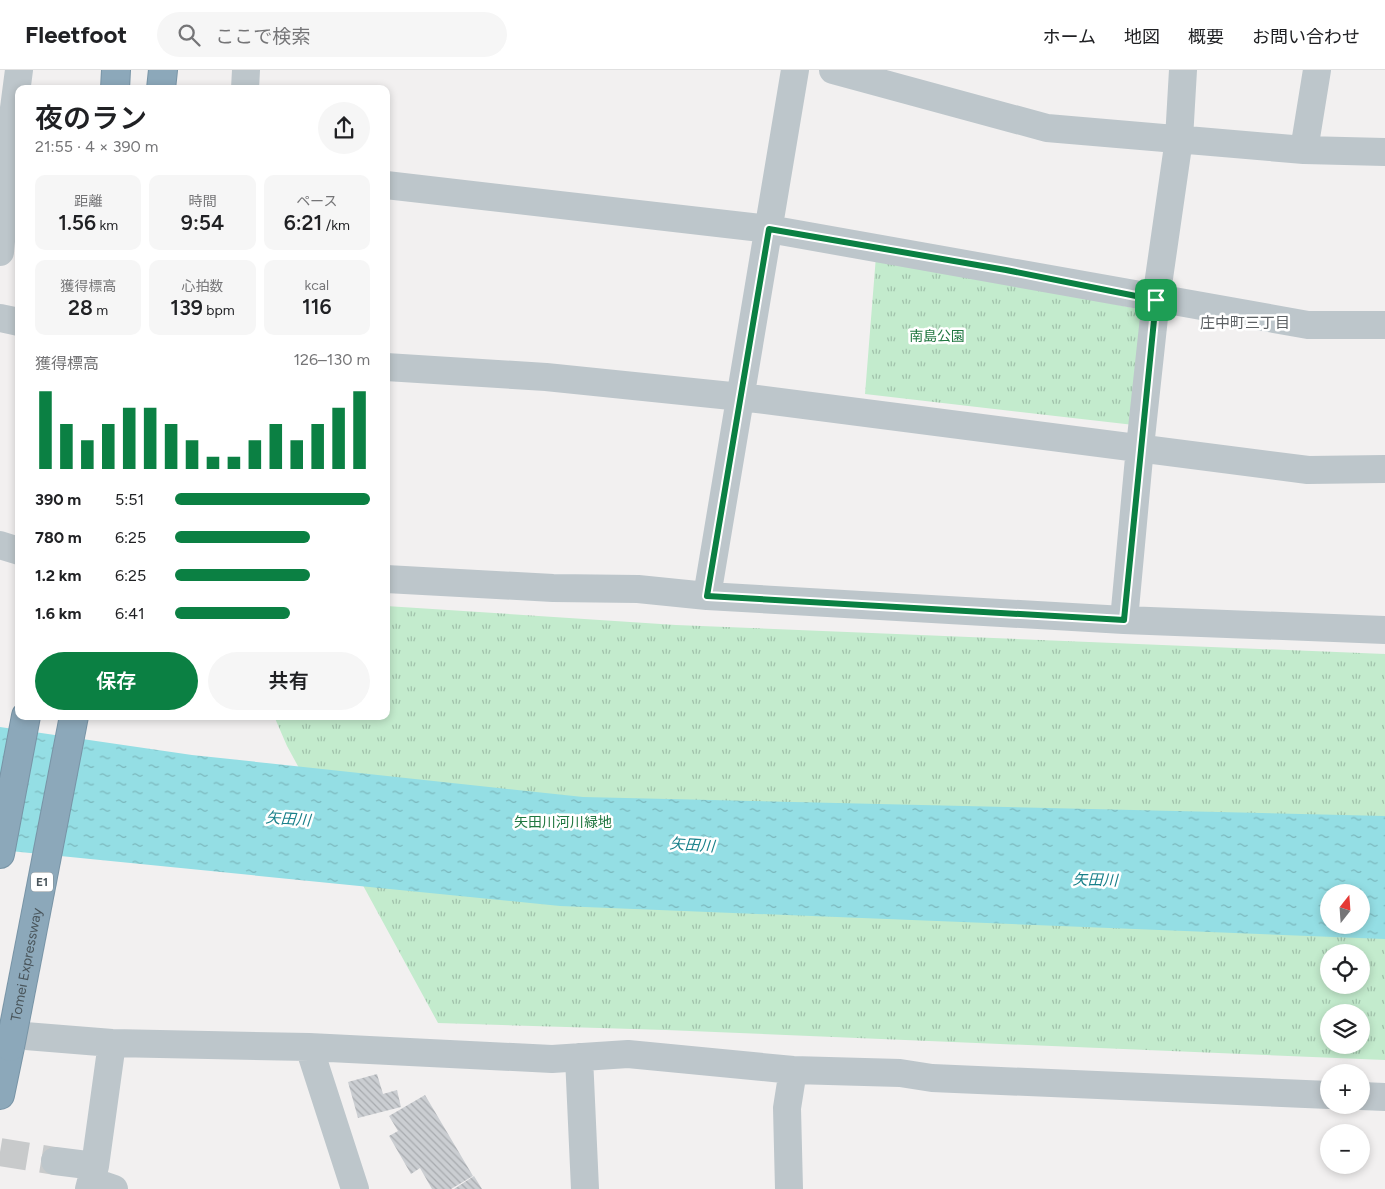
<!DOCTYPE html>
<html lang="ja">
<head>
<meta charset="utf-8">
<style>
  :root { --surface:#fff; --page:#f6f6f6; --text:#202124; --muted:#757577; --line:#e0e0e0; --accent:#0b8043 }
  body { margin:0; font-family:Figtree,"Noto Sans JP",sans-serif; background:var(--page); color:var(--text); height:100vh; display:flex; flex-direction:column; font-size:19px; white-space:nowrap }
  * { box-sizing:border-box; margin:0 }
  p { font-size:16px; color:var(--muted) }
  .icon { flex:none; width:28px; height:28px; fill:none; stroke:currentColor; stroke-width:2; stroke-linecap:round; stroke-linejoin:round }
  .map { position:relative; flex:1; overflow:hidden }
  .side { position:absolute; left:15px; top:15px; width:375px; height:635px; display:flex; flex-direction:column; background:var(--surface); border-radius:10px; box-shadow:0 2px 8px #0003 }
  .side>* { flex:none }
  .needle { width:32px; rotate:17deg }
  .buttons { position:absolute; left:1320px; top:814px; display:grid; gap:10px }
  .buttons a { display:grid; place-items:center; width:50px; height:50px; border-radius:50%; background:var(--surface); box-shadow:0 2px 8px #0003; font-size:25px }
  .pin { position:absolute; display:grid; place-items:center; width:42px; height:42px; color:#fff; margin:-21px; border-radius:10px; box-shadow:0 2px 8px #0006 }
  .round { display:grid; place-items:center; flex:none; width:52px; height:52px; border-radius:26px; background:var(--page) }
  .overview { display:flex; align-items:center; justify-content:space-between; height:85px; padding:0 20px }
  h1 { font-size:28px; font-weight:600; line-height:38px }
  .metrics { display:grid; grid-template-columns:repeat(3,1fr); gap:8px; height:85px; padding:5px 20px }
  .metrics div { display:grid; align-content:center; border-radius:10px; background:var(--page); text-align:center }
  .metrics b { font-size:21px; font-weight:600 }
  .metrics small { font-size:14px; font-weight:400 }
  .metrics p { font-size:14px }
  .chart { height:140px; padding:10px 20px }
  .chart p { display:flex; justify-content:space-between }
  .chart svg { width:100%; height:90px; margin-top:5px; stroke:var(--accent); stroke-width:6 }
  .cta { display:flex; gap:10px; margin-top:auto; padding:10px 20px }
  .cta a { flex:1; height:58px; border-radius:30px; background:var(--accent); color:#fff; font-size:20px; font-weight:600; line-height:58px; text-align:center }
  .cta a+a { background:var(--page); color:var(--text) }
  ul { padding:0 20px; list-style:none; font-size:16px }
  li { display:grid; grid-template-columns:80px 60px 1fr; align-items:center; height:38px }
  li i { height:12px; border-radius:6px; background:var(--accent) }
  header { display:flex; align-items:center; gap:30px; box-sizing:border-box; height:70px; padding:0 25px; background:var(--surface); border-bottom:1px solid var(--line) }
  header strong { font-size:24px }
  nav { display:flex; gap:28px; margin-inline-start:auto; font-size:18px }
  .search { width:350px; height:45px; background:var(--page); display:flex; align-items:center; gap:12px; box-sizing:border-box; padding:0 18px; border-radius:28px; color:var(--muted); font-size:19px }
  .map>svg:first-child { display:block }
  .grass { fill:url(#grass-tufts); fill-rule:evenodd }
  .water { fill:url(#water-ripples); fill-rule:evenodd }
  .building { fill:url(#building-back-hatch) }
  .lines { fill:none; stroke-linecap:round; stroke-linejoin:round }
  .minor-tunnel { stroke:#c8cacb; stroke-width:28; stroke-dasharray:28 14; stroke-linecap:butt }
  .highway-casing { stroke:#7894a6; stroke-width:30 }
  .minor { stroke:#bdc6cb; stroke-width:28 }
  .highway { stroke:#8ca8ba; stroke-width:28 }
  .highway-bridge-casing { stroke:#7894a6; stroke-width:30; stroke-linecap:butt }
  .highway-bridge { stroke:#8ca8ba; stroke-width:28 }
  .route-casing { stroke:#fff; stroke-width:10 }
  .route { stroke:#0b8043; stroke-width:6 }
  .labels { text-anchor:middle; dominant-baseline:central; stroke-width:5; stroke-linejoin:round; paint-order:stroke }
  .shield { fill:#fff; stroke:#80898d; stroke-width:1 }
  .shield-label { font-size:12px; font-weight:bold; fill:#4a565c }
  .park-label { font-size:14px; fill:#207740; stroke:#fff }
  .street-label { font-size:14px; fill:#4a565c; stroke:#fff }
  .neighbourhood-label { font-size:15px; fill:#5d6164; stroke:#fff }
  .water-label { font-size:15px; font-style:italic; fill:#18808a; stroke:#fff }
</style>
</head>
<body>
<header>
<strong>Fleetfoot</strong>
<div class="search"><svg class="icon" aria-label="search" viewBox="0 0 24 24"><circle cx="10" cy="10" r="6"/><path d="M15 15l6 6"/></svg>ここで検索</div>
<nav><a>ホーム</a><a>地図</a><a>概要</a><a>お問い合わせ</a></nav>
</header>
<div class="map">
<svg width="1385" height="1119" viewBox="0 0 1385 1119">
  <defs>
    <pattern id="grass-tufts" width="24" height="20" patternUnits="userSpaceOnUse" patternTransform="scale(1.25)"><rect width="24" height="20" fill="#c3ebcd"/><path d="M3 7l-1-3M5 7V3M7 7l1-3M15 17l-1-3M17 17v-4M19 17l1-3" fill="none" stroke="#a0c1aa"/></pattern>
    <pattern id="water-ripples" width="26" height="14" patternUnits="userSpaceOnUse" patternTransform="scale(1.25)"><rect width="26" height="14" fill="#94dee4"/><path d="M2 4q2-2 4 0t4 0M15 11q2-2 4 0t4 0" fill="none" stroke="#7bb7bc"/></pattern>
    <pattern id="building-back-hatch" width="6" height="6" patternUnits="userSpaceOnUse" patternTransform="scale(1.25)"><rect width="6" height="6" fill="#cbced2"/><path d="M-1 5l2 2M0 0l6 6M5-1l2 2" fill="none" stroke="#a7aaae"/></pattern>
  </defs>
  <rect width="100%" height="100%" fill="#f2f0f0"/>
  <path class="grass" d="M876,186l267,54 -9,115 -269,-31z
    M386,536l290,19 709,29v406l-719,-30 -228,-7 -151,-277 -13,-30h112zM1329,822h32v33h-32zM1329,882h32v33h-32zM1329,942h32v33h-32z"/>
  <path class="water" d="M0,657l192,28 391,42 802,19v123l-825,-33 -560,-56zM1329,822h32v33h-32z"/>
  <path class="building" d="M377,1004l6,20 14,-4 4,17 -43,11 -10,-36z
    M425,1025l48,81 -22,13h-19l-12,-21 -9,6 -22,-38 9,-5 -9,-15z
    M474,1106l8,13h-28z"/>
  <g class="lines">
    <path class="minor-tunnel" d="M0,1082l55,9"/>
    <defs>
      <path id="highway" d="M115,19l1,-19
        M161,19l2,-19
        M0,784l26,-138
        M0,1025l10,-48"/>
    </defs>
    <use href="#highway" class="highway-casing"/>
    <path class="minor" d="M833,0l214,58 257,22 81,2
      M245,19l1,-19
      M1304,80l13,-80
      M386,115l383,44 539,96h77
      M0,182l11,-121 8,-61
      M0,248l19,4
      M386,297l160,10 195,20 567,73 77,-1
      M0,475l19,6
      M386,509l167,9 85,1 69,7 417,24 261,10
      M707,526l88,-526
      M1124,550l16,-173 16,-148 23,-160 4,-69
      M0,964l112,9 197,4 243,12 76,-5 165,16 107,3 32,5 397,17
      M309,977l46,142
      M579,987l6,132
      M1361,1026l24,1
      M55,1091l40,5
      M91,1111l23,8
      M89,1119l6,-23 17,-123
      M789,1119l-2,-81 6,-38"/>
    <use href="#highway" class="highway"/>
    <defs>
      <g id="highway-bridge">
        <path id="s1" d="M10,977l64,-331"/>
      </g>
    </defs>
    <use href="#highway-bridge" class="highway-bridge-casing"/>
    <use href="#highway-bridge" class="highway-bridge"/>
  </g>
  <g class="lines">
    <defs>
      <path id="route" d="M769,159l237,41 150,30 -32,320 -417,-24z"/>
    </defs>
    <use href="#route" class="route-casing"/>
    <use href="#route" class="route"/>
  </g>
  <g class="labels">
    <rect class="shield" x="31" y="802.5" width="22" height="19" rx="4"/>
    <g class="shield-label">
      <text x="42" y="812">E1</text>
    </g>
    <g class="park-label">
      <text x="937" y="266">南島公園</text>
      <text x="563" y="752">矢田川河川緑地</text>
    </g>
    <g class="street-label">
      <text stroke="none"><textPath href="#s1" startOffset="84">Tomei Expressway</textPath></text>
    </g>
    <g class="neighbourhood-label">
      <text x="1245" y="253">庄中町三丁目</text>
    </g>
    <g class="water-label">
      <text transform="translate(288 749) rotate(4)">矢田川</text>
      <text transform="translate(692 775) rotate(4)">矢田川</text>
      <text transform="translate(1095 810) rotate(1)">矢田川</text>
    </g>
  </g>
</svg>
<div class="buttons">
<a><svg class="needle" viewBox="-14 -14 28 28"><path d="M0-13l5 13h-10z" fill="#e53935"/><path d="M0 13l5-13h-10z" fill="#757577"/></svg></a>
<a><svg class="icon" aria-label="locate" viewBox="0 0 24 24"><circle cx="12" cy="12" r="6"/><path d="M12 2v4M12 18v4M2 12h4M18 12h4"/></svg></a>
<a><svg class="icon" aria-label="layers" viewBox="0 0 24 24"><path d="M12 4l9 5-9 5-9-5zM3 14l9 5 9-5"/></svg></a>
<a>+</a>
<a>−</a>
</div>
<div class="pin" style="left:1156px;top:230px;background:#1e9e55"><svg class="icon" aria-label="arrive" viewBox="0 0 24 24"><path d="M6 21V4h12l-3 4 3 4H6"/></svg></div>
<section class="side">
<div class="overview"><div><h1>夜のラン</h1><p>21:55 · 4 × 390 m</p></div><a class="round"><svg class="icon" aria-label="share" viewBox="0 0 24 24"><path d="M12 15V3M7 8l5-5 5 5M5 13v7h14v-7"/></svg></a></div>
<div class="metrics">
<div><p>距離</p><b>1.56<small> km</small></b></div>
<div><p>時間</p><b>9:54</b></div>
<div><p>ペース</p><b>6:21<small> /km</small></b></div>
</div>
<div class="metrics">
<div><p>獲得標高</p><b>28<small> m</small></b></div>
<div><p>心拍数</p><b>139<small> bpm</small></b></div>
<div><p>kcal</p><b>116</b></div>
</div>
<div class="chart"><p><span>獲得標高</span>126–130 m</p>
<svg viewBox="0 0 160 44" preserveAspectRatio="none"><path d="M5 44V6M15 44V22M25 44V30M35 44V22M45 44V14M55 44V14M65 44V22M75 44V30M85 44V38M95 44V38M105 44V30M115 44V22M125 44V30M135 44V22M145 44V14M155 44V6"/></svg>
</div>
<ul>
<li><b>390 m</b>5:51<i style="width:100%"></i></li>
<li><b>780 m</b>6:25<i style="width:69%"></i></li>
<li><b>1.2 km</b>6:25<i style="width:69%"></i></li>
<li><b>1.6 km</b>6:41<i style="width:59%"></i></li>
</ul>
<div class="cta"><a>保存</a><a>共有</a></div>
</section>
</div>
</body>
</html>
